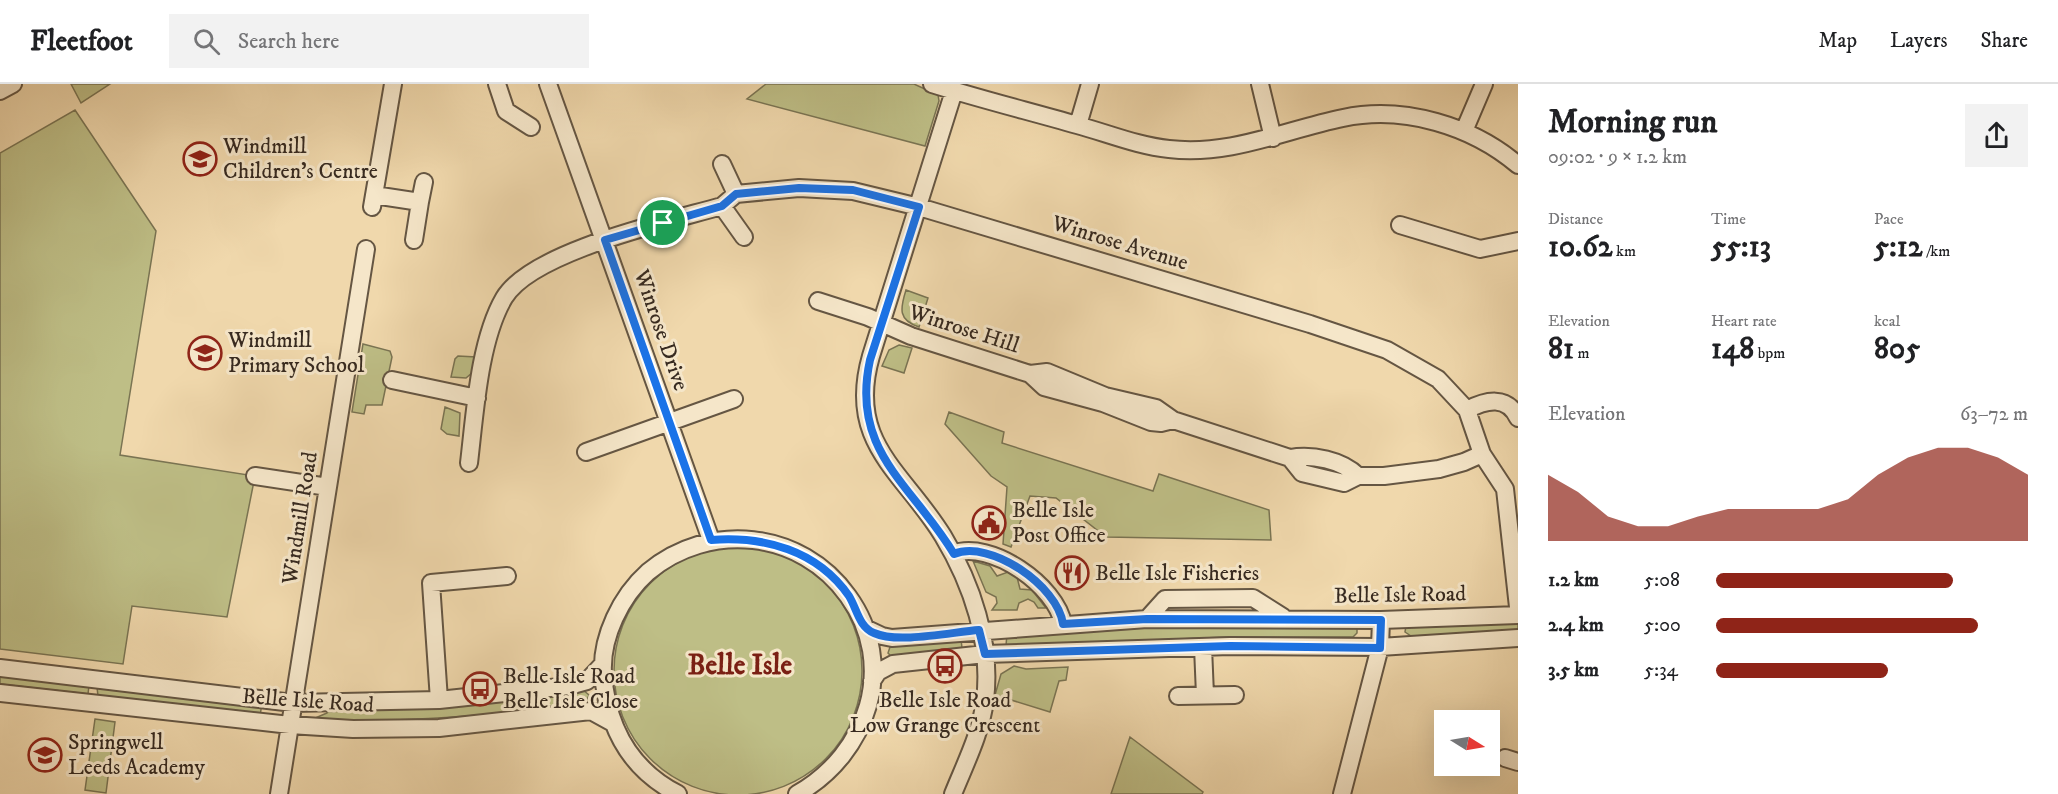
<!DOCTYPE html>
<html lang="en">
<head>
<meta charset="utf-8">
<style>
  :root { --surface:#fff; --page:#f2f2f2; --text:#202124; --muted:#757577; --line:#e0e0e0; --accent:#8f2418 }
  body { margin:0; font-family:"IM FELL DW Pica",serif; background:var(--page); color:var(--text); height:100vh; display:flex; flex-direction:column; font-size:22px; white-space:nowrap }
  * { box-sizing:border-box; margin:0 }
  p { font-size:20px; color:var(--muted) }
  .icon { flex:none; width:33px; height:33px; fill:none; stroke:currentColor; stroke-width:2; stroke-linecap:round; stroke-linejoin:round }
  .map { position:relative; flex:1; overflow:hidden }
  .panel { display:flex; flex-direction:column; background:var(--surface); width:540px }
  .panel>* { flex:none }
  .needle { width:39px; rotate:101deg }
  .controls { position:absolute; left:1434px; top:626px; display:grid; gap:12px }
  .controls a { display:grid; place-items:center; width:66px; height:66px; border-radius:0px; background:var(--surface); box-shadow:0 6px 24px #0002; font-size:30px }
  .pin { position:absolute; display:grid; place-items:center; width:51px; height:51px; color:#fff; margin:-26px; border:3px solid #fff; border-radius:50%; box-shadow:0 2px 6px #0007 }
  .round { display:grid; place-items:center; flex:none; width:63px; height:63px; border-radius:0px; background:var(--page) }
  .headline { display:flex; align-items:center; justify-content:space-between; height:102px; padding:0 30px }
  h1 { font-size:33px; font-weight:700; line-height:45px }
  .metrics { display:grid; grid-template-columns:repeat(3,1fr); gap:9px; height:102px; padding:6px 30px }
  .metrics div { display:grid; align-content:center }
  .metrics b { font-size:30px; font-weight:700 }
  .metrics small { font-size:16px; font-weight:400 }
  .metrics p { font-size:16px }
  .chart { height:168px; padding:12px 30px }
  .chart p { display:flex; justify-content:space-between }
  .chart svg { width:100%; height:108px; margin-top:6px; fill:var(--accent); opacity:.7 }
  ul { padding:0 30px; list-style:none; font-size:20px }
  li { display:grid; grid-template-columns:96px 72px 1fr; align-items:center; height:45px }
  li i { height:15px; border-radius:8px; background:var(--accent) }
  header { display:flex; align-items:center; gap:36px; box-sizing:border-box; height:84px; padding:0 30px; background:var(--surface); border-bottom:2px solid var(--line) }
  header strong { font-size:28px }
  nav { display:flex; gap:33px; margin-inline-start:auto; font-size:21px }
  .search { width:420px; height:54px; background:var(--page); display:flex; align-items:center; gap:15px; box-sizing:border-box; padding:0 21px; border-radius:0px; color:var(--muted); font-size:22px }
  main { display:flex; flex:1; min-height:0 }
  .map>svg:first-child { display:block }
  .green { fill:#bebe86; stroke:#7a7453; stroke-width:1.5 }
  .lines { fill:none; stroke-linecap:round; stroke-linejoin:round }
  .minor-casing { stroke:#655643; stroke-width:20 }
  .minor { stroke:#f5e6c9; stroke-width:16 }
  .route-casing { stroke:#fff; stroke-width:12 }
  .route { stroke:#1a73e8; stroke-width:8 }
  .labels { text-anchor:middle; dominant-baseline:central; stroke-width:6; stroke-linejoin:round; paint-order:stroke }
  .poi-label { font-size:22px; fill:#372a20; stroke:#f5e6c9; text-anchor:start }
  .street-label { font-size:22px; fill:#372a20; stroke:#f5e6c9 }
  .district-label { font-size:28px; font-weight:bold; fill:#7a1f14; stroke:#f5e6c9 }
</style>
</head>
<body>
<header>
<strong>Fleetfoot</strong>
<div class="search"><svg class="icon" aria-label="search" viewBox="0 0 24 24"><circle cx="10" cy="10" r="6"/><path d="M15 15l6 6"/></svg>Search here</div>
<nav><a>Map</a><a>Layers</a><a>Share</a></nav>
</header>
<main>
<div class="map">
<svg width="1518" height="710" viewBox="0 0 1518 710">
  <rect width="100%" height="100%" fill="#f0d8ac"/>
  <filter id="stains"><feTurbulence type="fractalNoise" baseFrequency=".00333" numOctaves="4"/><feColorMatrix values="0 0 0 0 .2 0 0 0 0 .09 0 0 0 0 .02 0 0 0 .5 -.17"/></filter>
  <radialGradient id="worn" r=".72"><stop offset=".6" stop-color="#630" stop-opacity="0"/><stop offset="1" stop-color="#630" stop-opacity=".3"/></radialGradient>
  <path class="green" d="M71,0h39l-29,19z
    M766,0h148l24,11 1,6 -14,45 -178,-47z
    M75,26l81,121 -36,224 135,21 -28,141 -95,-11 -9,58 -123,-15v-496z
    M906,206l22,8 -9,29c-21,-7 -19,-18 -13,-37z
    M363,260l27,7 2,6 -10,48h-16l-2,9 -12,-2z
    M899,261l13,3 -8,25 -22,-7 7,-16z
    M458,272l18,1 -3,15 -7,6 -15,-1 4,-18z
    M445,323l15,6 -1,23 -12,-2 -6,-5z
    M949,328l55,20 -2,11 151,48 6,-17 110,36 2,30 -165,-3 -50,-39 -26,-2 -19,51 -8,-3 4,-57 -16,-11 -46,-52z
    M614 587a124 124 0 1 1 248 0a124 124 0 1 1-248 0Z
    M973,477l17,5 7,10 11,-4 9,5 3,12 12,1 14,18h-8l-4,-6 -6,-3 -9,4 -2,7h-25l5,-7 -1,-6 -10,-5z
    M1518,536v12l-107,4 -6,-4 1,-6z
    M1228,540l129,2v7l-4,4h-125l-222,9 1,-13z
    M961,555l1,9 -70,9 -4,-4 3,-9z
    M1014,582l12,3 42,-2 -2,13 -7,1 -9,31 -55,-17 6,-21z
    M0,589l89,12 -1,9 -88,-10z
    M97,603l165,16 -2,13 -162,-20z
    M583,606l6,5 -3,7c-91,13 -181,22 -273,17l14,-6v-5z
    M95,635l20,3 -9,71 -21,-3z
    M1130,653l73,55 -1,2h-91z"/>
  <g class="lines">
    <defs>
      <path id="minor" d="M497,0l9,27 25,16
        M548,0l163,456
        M932,0c48,15 96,27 145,41 30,8 61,21 92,24 63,7 115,-19 174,-31 61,-13 129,8 175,47
        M1260,0l13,54
        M0,7l13,-7
        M1078,41l12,-41
        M1464,47l20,-47
        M722,80l14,30
        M374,111l46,7 -6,38
        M420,118l4,-20
        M722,122l22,31
        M372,123l21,-123
        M1400,141l80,24 38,-8
        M818,217l50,16 43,19 119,38 17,-2 58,24 51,12 17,12 117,38c22,-4 52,2 68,18
        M1030,290l14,13 59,16 48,19 10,1 12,-3
        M392,296l85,18
        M1467,326c19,-10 40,-15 51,8
        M586,368l148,-53
        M1290,374l12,15 42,10 14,-7h26l55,-7 25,-7 18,-8
        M469,379c6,-50 10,-122 35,-165 28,-47 166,-77 218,-92l14,-12 63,-6 54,3 66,16 391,117 77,26 51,29 29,31 15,44 23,35 13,118
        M255,392l73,11
        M953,470c37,-15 104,32 110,70
        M1147,535l18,-20 88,-1 30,19
        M865,544l17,8 10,2 255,-19 234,1 137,-5
        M1203,563l2,48
        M0,584l293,35 146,-3 130,-14 18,-5 16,-17
        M872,597l6,-9 15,-8 92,-10 245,-8 150,1 138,-9
        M0,609l290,32 63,4 86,-1 152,-17 20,11
        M1178,612l57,-1
        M439,616l-8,-117 76,-7
        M1505,674l13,4
        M279,710l87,-545
        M678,710c-49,-25 -71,-68 -75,-121 -2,-36 18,-77 45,-101 61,-51 153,-42 200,24 50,69 20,158 -51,198
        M953,710c12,-30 28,-61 32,-94 7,-57 -13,-116 -42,-164 -40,-65 -97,-93 -72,-180l83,-265
        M1342,710l38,-147 1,-27"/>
    </defs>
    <use href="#minor" class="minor-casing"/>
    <use href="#minor" class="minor"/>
  </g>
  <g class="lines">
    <defs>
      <path id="route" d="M799,104l54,2 66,17 -49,153c-20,92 42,124 84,194 36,-15 104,32 109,70l84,-5 234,1 -1,28 -150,-2 -245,8 -6,-24c-27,2 -81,14 -105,3 -15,-6 -17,-24 -25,-37 -32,-46 -85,-60 -138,-56l-106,-300 117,-34 14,-12z"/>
    </defs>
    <use href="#route" class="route-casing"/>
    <use href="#route" class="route"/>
  </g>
  <defs>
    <symbol id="school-ring" viewBox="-11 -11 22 22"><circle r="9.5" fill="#f5e6c9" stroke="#8f2418" stroke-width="1.5"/><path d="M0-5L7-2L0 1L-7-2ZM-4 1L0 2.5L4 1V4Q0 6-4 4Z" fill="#8f2418"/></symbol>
    <symbol id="civic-ring" viewBox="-11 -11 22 22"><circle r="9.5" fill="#f5e6c9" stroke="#8f2418" stroke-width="1.5"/><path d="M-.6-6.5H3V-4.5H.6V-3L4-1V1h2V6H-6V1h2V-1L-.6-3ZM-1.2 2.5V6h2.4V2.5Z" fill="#8f2418"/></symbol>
    <symbol id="restaurant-ring" viewBox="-11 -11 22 22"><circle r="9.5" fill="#f5e6c9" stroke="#8f2418" stroke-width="1.5"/><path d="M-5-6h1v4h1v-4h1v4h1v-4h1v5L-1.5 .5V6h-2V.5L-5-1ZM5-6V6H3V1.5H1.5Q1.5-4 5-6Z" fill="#8f2418"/></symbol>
    <symbol id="bus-ring" viewBox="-11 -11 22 22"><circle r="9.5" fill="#f5e6c9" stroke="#8f2418" stroke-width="1.5"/><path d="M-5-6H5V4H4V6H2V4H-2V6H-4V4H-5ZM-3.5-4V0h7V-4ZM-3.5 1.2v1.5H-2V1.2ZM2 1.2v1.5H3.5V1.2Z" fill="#8f2418"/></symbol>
  </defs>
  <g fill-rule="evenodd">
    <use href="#school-ring" x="181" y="56" width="38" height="38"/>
    <use href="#school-ring" x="186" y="250" width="38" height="38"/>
    <use href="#civic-ring" x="970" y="420" width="38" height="38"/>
    <use href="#restaurant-ring" x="1053" y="470" width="38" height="38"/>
    <use href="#bus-ring" x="926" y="563" width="38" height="38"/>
    <use href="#bus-ring" x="461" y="586" width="38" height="38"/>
    <use href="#school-ring" x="26" y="652" width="38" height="38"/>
  </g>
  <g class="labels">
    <g class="poi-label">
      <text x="223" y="62">Windmill<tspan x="223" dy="25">Children's Centre</tspan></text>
      <text x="228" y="256">Windmill<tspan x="228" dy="25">Primary School</tspan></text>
      <text x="1012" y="426">Belle Isle<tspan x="1012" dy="25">Post Office</tspan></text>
      <text x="1095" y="489">Belle Isle Fisheries</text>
      <text x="503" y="592">Belle Isle Road<tspan x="503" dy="25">Belle Isle Close</tspan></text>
      <text x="945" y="616" text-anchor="middle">Belle Isle Road<tspan x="945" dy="25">Low Grange Crescent</tspan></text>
      <text x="68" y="658">Springwell<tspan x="68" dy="25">Leeds Academy</tspan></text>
    </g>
    <g class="street-label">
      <text transform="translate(1120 159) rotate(17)">Winrose Avenue</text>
      <text transform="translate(964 245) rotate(18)">Winrose Hill</text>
      <text transform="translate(661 246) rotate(71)">Winrose Drive</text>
      <text transform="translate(300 434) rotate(-81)">Windmill Road</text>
      <text transform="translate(1400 511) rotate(-1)">Belle Isle Road</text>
      <text transform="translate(308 617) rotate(4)">Belle Isle Road</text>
    </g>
    <g class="district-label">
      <text x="740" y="581">Belle Isle</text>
    </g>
  </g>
  <rect width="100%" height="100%" filter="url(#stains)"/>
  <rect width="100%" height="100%" fill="url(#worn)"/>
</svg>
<div class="controls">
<a><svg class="needle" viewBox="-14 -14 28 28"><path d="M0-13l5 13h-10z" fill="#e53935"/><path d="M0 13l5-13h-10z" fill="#757577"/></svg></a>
</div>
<div class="pin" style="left:663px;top:139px;background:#1e9e55"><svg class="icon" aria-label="arrive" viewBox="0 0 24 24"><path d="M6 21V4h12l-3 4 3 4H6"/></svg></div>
</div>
<section class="panel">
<div class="headline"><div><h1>Morning run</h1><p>09:02 · 9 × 1.2 km</p></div><a class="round"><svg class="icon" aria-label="share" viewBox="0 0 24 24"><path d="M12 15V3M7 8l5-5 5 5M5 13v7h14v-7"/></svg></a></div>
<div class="metrics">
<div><p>Distance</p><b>10.62<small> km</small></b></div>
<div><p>Time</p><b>55:13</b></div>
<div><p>Pace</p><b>5:12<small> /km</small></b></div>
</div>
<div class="metrics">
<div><p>Elevation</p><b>81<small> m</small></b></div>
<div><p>Heart rate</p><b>148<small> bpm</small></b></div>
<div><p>kcal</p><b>805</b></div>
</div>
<div class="chart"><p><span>Elevation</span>63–72 m</p>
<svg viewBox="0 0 160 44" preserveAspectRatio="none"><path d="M0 44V17L10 24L20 34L30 38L40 38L50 34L60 31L70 31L80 31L90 31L100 27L110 17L120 10L130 6L140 6L150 10L160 17V44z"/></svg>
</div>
<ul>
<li><b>1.2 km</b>5:08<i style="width:76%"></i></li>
<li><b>2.4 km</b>5:00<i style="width:84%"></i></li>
<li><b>3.5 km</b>5:34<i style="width:55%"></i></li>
</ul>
</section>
</main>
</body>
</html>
